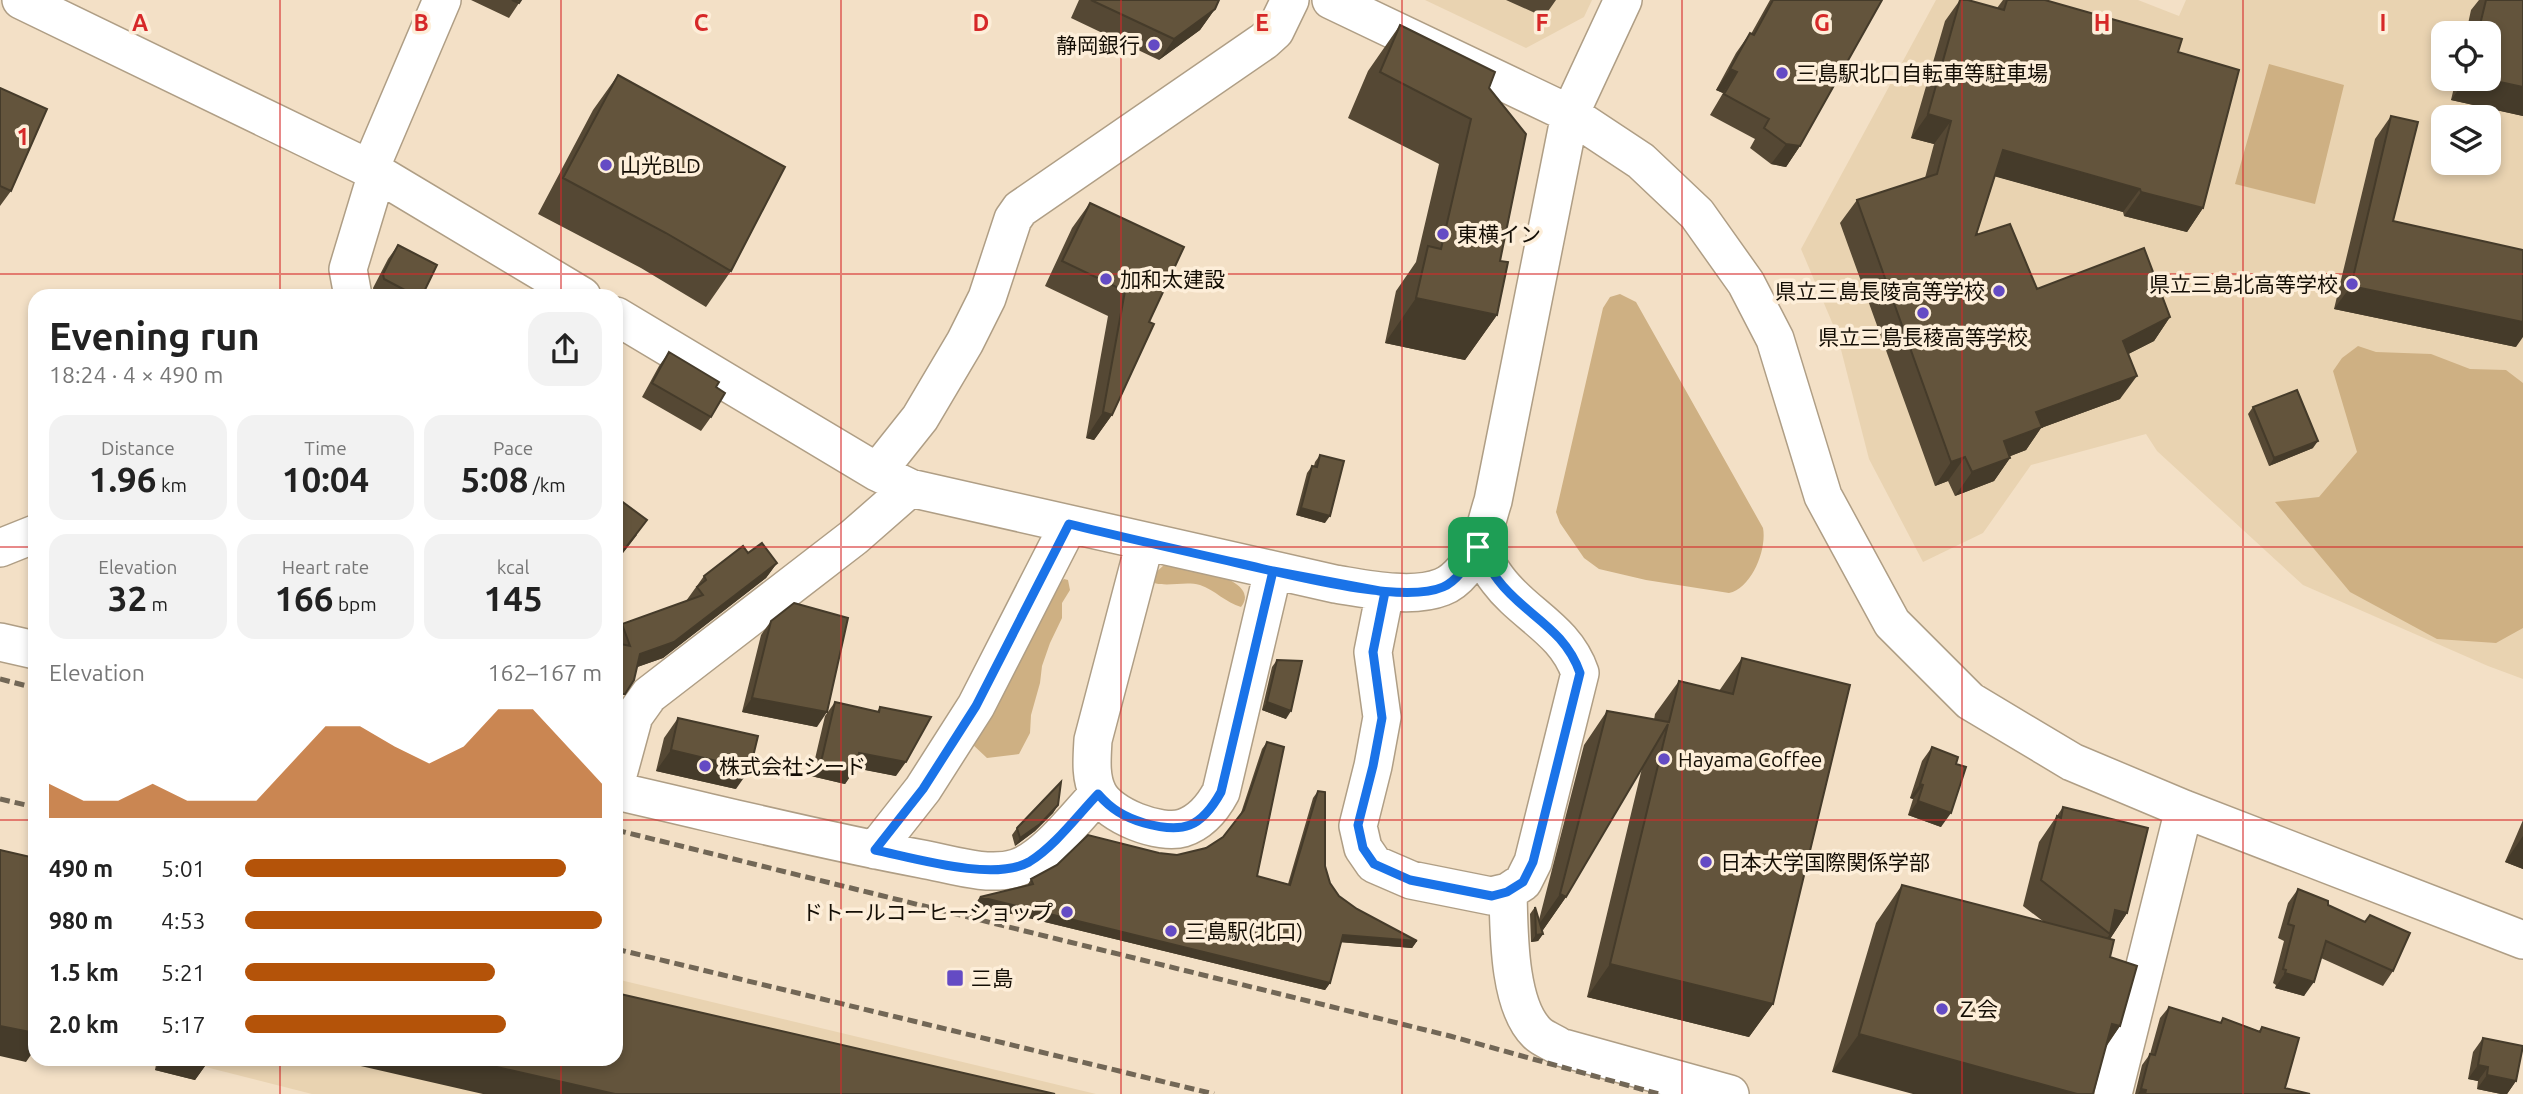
<!DOCTYPE html>
<html lang="en">
<head>
<meta charset="utf-8">
<style>
  :root { --surface:#fff; --page:#f2f2f2; --text:#222; --muted:#767676; --accent:#b45309 }
  body { margin:0; font-family:Ubuntu,"Noto Sans JP",sans-serif; background:var(--page); color:var(--text); height:100vh; display:flex; flex-direction:column; font-size:26px; white-space:nowrap }
  * { box-sizing:border-box; margin:0 }
  p { font-size:23px; color:var(--muted) }
  .icon { flex:none; width:38px; height:38px; fill:none; stroke:currentColor; stroke-width:2; stroke-linecap:round; stroke-linejoin:round }
  .map { position:relative; flex:1; overflow:hidden }
  .sheet { position:absolute; left:28px; top:289px; width:595px; height:777px; display:flex; flex-direction:column; background:var(--surface); border-radius:21px; box-shadow:0 4px 10px #0003 }
  .sheet>* { flex:none }
  .fabs { position:absolute; left:2431px; top:21px; display:grid; gap:14px }
  .fabs a { display:grid; place-items:center; width:70px; height:70px; border-radius:14px; background:var(--surface); box-shadow:0 4px 10px #0003; font-size:35px }
  .pin { position:absolute; display:grid; place-items:center; width:60px; height:60px; color:#fff; margin:-30px; border-radius:14px; box-shadow:0 4px 10px #0006 }
  .round { display:grid; place-items:center; flex:none; width:74px; height:74px; border-radius:21px; background:var(--page) }
  .headline { display:flex; align-items:center; justify-content:space-between; height:119px; padding:0 21px }
  h1 { font-size:38px; font-weight:600; line-height:52px }
  .metrics { display:grid; grid-template-columns:repeat(3,1fr); gap:10px; height:119px; padding:7px 21px }
  .metrics div { display:grid; align-content:center; border-radius:18px; background:var(--page); text-align:center }
  .metrics b { font-size:35px; font-weight:600 }
  .metrics small { font-size:19px; font-weight:400 }
  .metrics p { font-size:19px }
  .chart { height:196px; padding:14px 21px }
  .chart p { display:flex; justify-content:space-between }
  .chart svg { width:100%; height:126px; margin-top:7px; fill:var(--accent); opacity:.7 }
  ul { padding:0 21px; list-style:none; font-size:23px }
  li { display:grid; grid-template-columns:112px 84px 1fr; align-items:center; height:52px }
  li i { height:18px; border-radius:9px; background:var(--accent) }
  .map>svg:first-child { display:block }
  .built { fill:#e9d3b1; fill-rule:evenodd }
  .green { fill:#ceb083 }
  .lines { fill:none; stroke-linecap:round; stroke-linejoin:round }
  .minor-casing { stroke:#af9e85; stroke-width:40 }
  .minor { stroke:#fff; stroke-width:37 }
  .rail { stroke:#726756; stroke-width:5; stroke-dasharray:10 5; stroke-linecap:butt }
  .wall { fill:#554834 }
  .shaded-wall { fill:#453b2a }
  .building { fill:#63543c; stroke:#453b2a; stroke-width:2 }
  .route-casing { stroke:#fff; stroke-width:14 }
  .route { stroke:#1a73e8; stroke-width:9 }
  .grid { fill:none; stroke:#d62828; stroke-width:2; stroke-opacity:0.55 }
  .poi-dot { fill:#644bc4; stroke:#fdeed9; stroke-width:2.5 }
  .labels { text-anchor:middle; dominant-baseline:central; stroke-width:7; stroke-linejoin:round; paint-order:stroke }
  .poi-label { font-size:21px; fill:#140e05; stroke:#fdeed9; text-anchor:start }
  .grid-label { font-size:23px; text-anchor:middle; font-weight:bold; fill:#d62828; stroke:#fdeed9; stroke-width:7; stroke-linejoin:round; paint-order:stroke }
</style>
</head>
<body>
<div class="map">
<svg width="2523" height="1094" viewBox="0 0 2523 1094">
  <rect width="100%" height="100%" fill="#f3e0c6"/>
  <path class="built" d="M1425,0h167l-8,17 -58,31z
    M1936,0h202l41,16 7,-16h337v679l-35,-13 -185,-81 -146,-134 -11,-17 -115,31 -48,68 -60,29 -54,-103 -32,-125 -36,-85zM2443,33h45v46h-45zM2443,117h45v46h-45z
    M616,979l480,115h-784l-138,-35h442z"/>
  <path class="green" d="M2269,64l75,21 -29,119 -80,-20z
    M1620,294l16,8 127,226c4,21 -11,60 -34,65l-83,-13 -47,-11 -15,-11 -24,-35 -4,-11 47,-204 7,-11z
    M2358,346l18,6 55,2 39,15 36,1 17,13v245l-27,15 -59,-4 -87,-47 -75,-90 44,-5 38,-45 -24,-81 9,-13z
    M1164,565c17,-1 100,13 77,42 -15,-4 -26,-17 -41,-22 -15,-4 -31,2 -46,-2l-2,-2v-5z
    M1064,579l4,1 2,10 -8,13v15l-12,25 -8,23 -2,17 -9,32 -1,18 -11,21 -32,4 -16,-15 82,-154z"/>
  <g class="lines">
    <defs>
      <path id="minor" d="M21,0l349,169 212,127
        M1331,0l239,114 71,47 56,53 49,69 29,56 48,157 69,127 78,78 102,61 112,47 339,131
        M370,169l72,-169
        M353,296l-5,-27 29,-96
        M616,316l261,156 33,16 425,96c31,5 77,15 107,3 16,-6 29,-25 36,-40 7,-14 10,-31 15,-46l77,-387 53,-114
        M877,472l43,-54 45,-76 22,-44 26,-79 7,-10 244,-168 11,-10 15,-31
        M1145,542l-52,198c-1,18 -3,37 5,53 11,23 62,42 85,35 18,-6 30,-21 38,-36l52,-221
        M0,548l35,-14
        M1385,592l-12,60 9,65 -9,49 -15,60 5,22 11,16 37,16 80,16 17,-4 15,-10 10,-20 47,-189c-15,-44 -56,-58 -82,-93 -8,-10 -14,-22 -20,-33
        M0,642l35,8
        M616,782l18,-66 15,-21 205,-158 56,-49
        M616,791c102,23 203,49 306,68 28,5 65,18 94,9 29,-9 61,-52 82,-74
        M875,850l48,-61 53,-83 93,-182
        M1508,892c1,38 0,113 29,141 6,6 16,9 23,14l170,47
        M2113,1094l71,-285"/>
    </defs>
    <use href="#minor" class="minor-casing"/>
    <use href="#minor" class="minor"/>
    <path class="rail" d="M0,679l35,9
      M0,799l35,8
      M616,830l834,206 209,58
      M616,949l598,145"/>
  </g>
  <path class="wall" d="M471,0h50l-12,18z
    M1079,0h140l-4,9 -15,21 -41,30 -88,-42z
    M1506,0h50l-12,17z
    M1770,0h112l-82,146 -14,21 -15,-3 -21,-16 5,-9 -45,-24 13,-22 -7,-3 20,-37 14,-20 1,1z
    M1960,0h8l29,8 6,-8h42l133,52 25,156 -16,24 -63,-16 -1,-4 -128,-36 -19,59 61,54 133,28 -16,24 -26,13 -8,45 -79,29 -15,22 -16,6v2l-16,23 -39,15 -7,-15 -13,5 -95,-263 17,-23 68,-22 9,-34 -23,-6 34,-117z
    M2479,0h44v116l-72,-16 5,-21h32v-46h-22l5,-23z
    M1400,25l89,63 11,173 -3,54 -32,45 -80,-17 11,-52 20,-29 23,-98 -91,-46 20,-47z
    M618,75l113,196 -25,36 -65,-39 -103,-54 55,-104z
    M0,88l11,103 -11,15z
    M2391,116l2,105 123,126 -182,-38 41,-170z
    M1090,203l59,119 -37,93 -18,25 -8,-2 22,-122 -63,-30 27,-58z
    M398,245l24,51h-43l-5,-3 -1,-5 15,-29z
    M669,352l47,35 -5,30 -10,14 -59,-34 17,-31z
    M2253,407l60,41 -44,18 -21,-52z
    M1320,455l5,68 -29,-8 11,-42 5,-7h2l1,-4z
    M616,497l21,38 -21,27z
    M748,553l29,10 -11,15 -103,80 -26,9 -17,34 -2,8 -2,4v-81l6,-8 64,-23 18,-25z
    M771,621l46,106 -75,-15 19,-77z
    M1742,658l31,346 -24,33 -162,-40 55,-229 -76,129 -23,33 -1,-1 1,5 -5,7 -7,1 -1,-28 5,-7 4,13 45,-175 23,-34 47,9 1,-6 24,-33 40,10z
    M1277,660l9,59 -24,-9 10,-43z
    M835,702l42,10 3,-5 16,69 -40,-8 -11,16 -34,-8 14,-60z
    M678,718l58,71 -80,-18 8,-33z
    M1267,742l-10,134 31,8 25,-86 5,-7 7,75 5,17 9,13 18,13 60,32 -5,7 -71,-6 -11,41 -5,7 -350,-85 5,-8 47,-11 4,-7 146,-24 29,-7 17,-11 17,-21 22,-67z
    M1932,747l24,17 -15,63 -33,-12 5,-16 -3,-1 12,-37z
    M1058,805l-5,8 -18,18 -20,15 -3,-11 5,-7z
    M2063,807l64,106 -17,26v18l10,69 -14,21 -274,25 44,-149 26,-38 142,37 -21,-16 16,-64z
    M2523,820v49l-18,-7z
    M2298,889l30,16 65,66 -10,15 -62,-28 -17,38 -29,-8 1,-3 -3,-2 11,-42 -6,-3 10,-35z
    M2169,1007l51,16 3,-5 36,13 3,-4 23,61 25,6h-175l7,-29 8,-11 10,-36z
    M2483,1038l33,43 -9,13h-6l-24,-5 1,-8 -10,-2 5,-27z
    M157,1059h53l-15,21 -40,-10z"/>
  <path class="shaded-wall" d="M1215,9l-15,21 -41,30 15,-21z
    M1730,69l7,3 -14,21 -7,-3z
    M2466,79h20l37,8v29l-72,-16z
    M1928,114l23,7 -17,23 -23,-6z
    M1786,144l14,2 -14,21 -15,-3z
    M2003,150l137,39 -17,23 -137,-38z
    M2141,192l62,16 -16,24 -63,-16z
    M2351,286l172,36v15l-7,10 -182,-38z
    M1416,298l81,17 -32,45 -80,-17z
    M2170,317l-16,24 -47,24 16,-24z
    M2137,376l-17,23 -79,29 -15,22 -38,15 16,-24 32,-29z
    M1103,412l9,3 -18,25 -8,-2z
    M2318,441l-5,7 -44,18 5,-8z
    M1965,457l-17,24 -13,5 16,-24z
    M2010,458l-16,23 -39,15 17,-24z
    M1301,508l29,8 -5,7 -29,-8z
    M777,563l-11,15 -103,80 -34,12 11,-16z
    M752,698l75,14 -10,15 -75,-15z
    M1267,702l24,9 -5,8 -24,-9z
    M671,750l79,19 -14,20 -80,-18z
    M859,753l47,9 -10,14 -47,-9z
    M821,762l34,7 -10,15 -34,-8z
    M1920,784l3,1 -10,14 -3,-1z
    M1918,801l33,12 -10,14 -33,-12z
    M1058,805l-5,8 -18,18 -20,15 5,-8z
    M2523,836v33l-18,-7z
    M1560,894l6,3 -23,33 -6,-3z
    M980,897l350,86 -5,7 -350,-85z
    M2115,910l12,3 -17,26 -3,-1 3,-4z
    M1543,934l-5,7 -7,1 5,-7z
    M1343,935l74,6 -5,7 -74,-6z
    M1610,964l163,40 -24,33 -162,-40z
    M2285,973l29,9 -10,14 -29,-8z
    M2112,1024l8,2 -27,38z
    M0,1026l35,7v16l-9,13 -26,-6z
    M1859,1034l218,60h-164l-81,-22z
    M163,1059h47l-15,21 -40,-10z
    M330,1059h132l153,35h-132z
    M2478,1065l10,2 -10,14 -10,-2z
    M2487,1075l29,6 -9,13h-6l-24,-5z
    M2141,1089l5,1 -2,4h-6z"/>
  <path class="building" d="M512,0h9l-2,3z
    M1091,0h128l-4,9 -41,30z
    M1773,0h109l-82,146 -14,-2 -22,-16 5,-9 -45,-25 13,-22 -7,-3 20,-36 4,2z
    M1960,0h8l36,10 3,-10h38l137,39 -4,13 61,18 -36,138 -62,-16 -1,-3 -137,-39 -27,85 34,-11 27,65 107,-41 26,69 -47,24 14,35 -101,36 6,15 -38,14 6,17 -38,14 -7,-15 -14,5 -94,-262 80,-26 14,-53 -23,-7z
    M2486,0h37v87l-37,-8h2v-46h-10z
    M1400,25l95,47 -6,16 37,46 -26,127 8,1 -11,53 -81,-17 12,-52 13,3 30,-130 -91,-47z
    M618,75l167,92 -54,104 -65,-38 -103,-55z
    M0,88l47,21 -36,82 -11,-5z
    M2391,116l27,6 -25,99 130,29v72l-172,-36z
    M1090,203l94,44 -35,75 5,2 -42,91 -9,-3 22,-121 -63,-30z
    M398,245l39,20 -15,31h-6l-32,-17 -1,-5z
    M669,352l50,30 -3,5 9,6 -14,24 -59,-34z
    M2297,390l21,51 -44,17 -21,-51z
    M1320,455l24,6 -14,55 -29,-8 11,-42 5,1z
    M616,497l31,23 -27,35 -4,-3z
    M762,543l15,20 -103,79 -34,12 -6,26 -9,14h-3l-4,15h-2v-66l14,3 -8,-22 81,-29 -6,-8 9,-7 -2,-4 39,-30 5,7z
    M794,603l54,15 -21,94 -75,-14 19,-77z
    M1742,658l108,27 -77,319 -163,-40 58,-240 -102,173 -6,-3 47,-183 62,11 10,-41 54,13z
    M1277,660l25,1 -11,50 -24,-9z
    M835,702l44,10 1,-5 51,10 -25,45 -47,-9 -4,16 -34,-7z
    M678,718l80,18 -8,33 -79,-19z
    M1267,742l17,5 -27,129 33,9 28,-94 7,1v74l5,17 9,13 18,13 60,32 -74,-6 -13,48 -350,-86 53,-13 -2,-5 26,-14 31,-30 71,18 18,2 29,-7 17,-11 21,-27z
    M1932,747l26,10 -2,7 10,3 -15,46 -33,-12 5,-16 -3,-1z
    M1061,782l-3,23 -18,19 -20,14 -3,-10z
    M2063,807l85,21 -21,85 -12,-3 -5,24 -69,-54 16,-64 4,2z
    M0,850l35,8v175l-35,-7z
    M1902,885l212,55 -4,17 27,9 -17,60 -8,-2 -19,70h-16l-218,-60z
    M2298,889l30,12v4l37,17 5,-7 40,18 -17,38 -67,-30 -12,41 -29,-9 1,-3 -3,-1 11,-43 -6,-2z
    M1535,907l8,27 -7,1z
    M616,993l439,101h-440l-153,-35h154z
    M2169,1007l52,16 2,-5 37,14 2,-5 37,11 -14,50 25,6h-165l1,-4 -5,-1 9,-35 5,1z
    M2483,1038l40,8 -7,35 -29,-6 1,-8 -10,-2z"/>
  <g class="lines">
    <defs>
      <path id="route" d="M1478,547c-9,14 -19,33 -35,40 -41,18 -156,-13 -201,-23 -58,-13 -116,-26 -173,-40l-93,182 -53,83 -48,61c39,8 119,32 154,12 26,-16 48,-46 69,-68 13,15 26,23 46,29 39,11 57,5 77,-31l52,-221 112,21 -12,60 9,66 -9,48 -15,59 5,23 11,16 36,16 82,16 15,-4 16,-10 10,-20 47,-189c-16,-46 -56,-58 -82,-93 -8,-10 -14,-22 -20,-33"/>
    </defs>
    <use href="#route" class="route-casing"/>
    <use href="#route" class="route"/>
  </g>
  <path class="grid" d="M280,0v296M561,0v296M841,0v1094M1121,0v1094M1402,0v1094M1682,0v1094M1962,0v1094M2243,0v1094M0,274h2523M0,547h35M616,547h1907M0,820h35M616,820h1907M280,1059v35M561,1059v35"/>
  <g class="poi-dot">
    <circle cx="1154" cy="45" r="7"/>
    <circle cx="1782" cy="73" r="7"/>
    <circle cx="606" cy="165" r="7"/>
    <circle cx="1443" cy="234" r="7"/>
    <circle cx="1106" cy="279" r="7"/>
    <circle cx="2352" cy="284" r="7"/>
    <circle cx="1999" cy="291" r="7"/>
    <circle cx="1923" cy="313" r="7"/>
    <circle cx="1664" cy="759" r="7"/>
    <circle cx="705" cy="766" r="7"/>
    <circle cx="1706" cy="862" r="7"/>
    <circle cx="1067" cy="912" r="7"/>
    <circle cx="1171" cy="931" r="7"/>
    <rect x="946" y="969" width="18" height="18" rx="3.5"/>
    <circle cx="1942" cy="1009" r="7"/>
  </g>
  <g class="labels">
    <g class="poi-label">
      <text x="1140" y="45" text-anchor="end">静岡銀行</text>
      <text x="1796" y="73">三島駅北口自転車等駐車場</text>
      <text x="620" y="165">山光BLD</text>
      <text x="1457" y="234">東横イン</text>
      <text x="1120" y="279">加和太建設</text>
      <text x="2338" y="284" text-anchor="end">県立三島北高等学校</text>
      <text x="1985" y="291" text-anchor="end">県立三島長陵高等学校</text>
      <text x="1923" y="337" text-anchor="middle">県立三島長稜高等学校</text>
      <text x="1678" y="759">Hayama Coffee</text>
      <text x="719" y="766">株式会社シード</text>
      <text x="1720" y="862">日本大学国際関係学部</text>
      <text x="1053" y="912" text-anchor="end">ドトールコーヒーショップ</text>
      <text x="1185" y="931">三島駅(北口)</text>
      <text x="971" y="978">三島</text>
      <text x="1956" y="1009">Ｚ会</text>
    </g>
  </g>
  <g class="grid-label">
    <text x="140" y="31">A</text>
    <text x="421" y="31">B</text>
    <text x="701" y="31">C</text>
    <text x="981" y="31">D</text>
    <text x="1262" y="31">E</text>
    <text x="1542" y="31">F</text>
    <text x="1822" y="31">G</text>
    <text x="2102" y="31">H</text>
    <text x="2383" y="31">I</text>
    <text x="23" y="145">1</text>
  </g>
</svg>
<div class="fabs">
<a><svg class="icon" aria-label="locate" viewBox="0 0 24 24"><circle cx="12" cy="12" r="6"/><path d="M12 2v4M12 18v4M2 12h4M18 12h4"/></svg></a>
<a><svg class="icon" aria-label="layers" viewBox="0 0 24 24"><path d="M12 4l9 5-9 5-9-5zM3 14l9 5 9-5"/></svg></a>
</div>
<div class="pin" style="left:1478px;top:547px;background:#1e9e55"><svg class="icon" aria-label="arrive" viewBox="0 0 24 24"><path d="M6 21V4h12l-3 4 3 4H6"/></svg></div>
<section class="sheet">
<div class="headline"><div><h1>Evening run</h1><p>18:24 · 4 × 490 m</p></div><a class="round"><svg class="icon" aria-label="share" viewBox="0 0 24 24"><path d="M12 15V3M7 8l5-5 5 5M5 13v7h14v-7"/></svg></a></div>
<div class="metrics">
<div><p>Distance</p><b>1.96<small> km</small></b></div>
<div><p>Time</p><b>10:04</b></div>
<div><p>Pace</p><b>5:08<small> /km</small></b></div>
</div>
<div class="metrics">
<div><p>Elevation</p><b>32<small> m</small></b></div>
<div><p>Heart rate</p><b>166<small> bpm</small></b></div>
<div><p>kcal</p><b>145</b></div>
</div>
<div class="chart"><p><span>Elevation</span>162–167 m</p>
<svg viewBox="0 0 160 44" preserveAspectRatio="none"><path d="M0 44V32L10 38L20 38L30 32L40 38L50 38L60 38L70 25L80 12L90 12L100 19L110 25L120 19L130 6L140 6L150 19L160 32V44z"/></svg>
</div>
<ul>
<li><b>490 m</b>5:01<i style="width:90%"></i></li>
<li><b>980 m</b>4:53<i style="width:100%"></i></li>
<li><b>1.5 km</b>5:21<i style="width:70%"></i></li>
<li><b>2.0 km</b>5:17<i style="width:73%"></i></li>
</ul>
</section>
</div>
</body>
</html>
